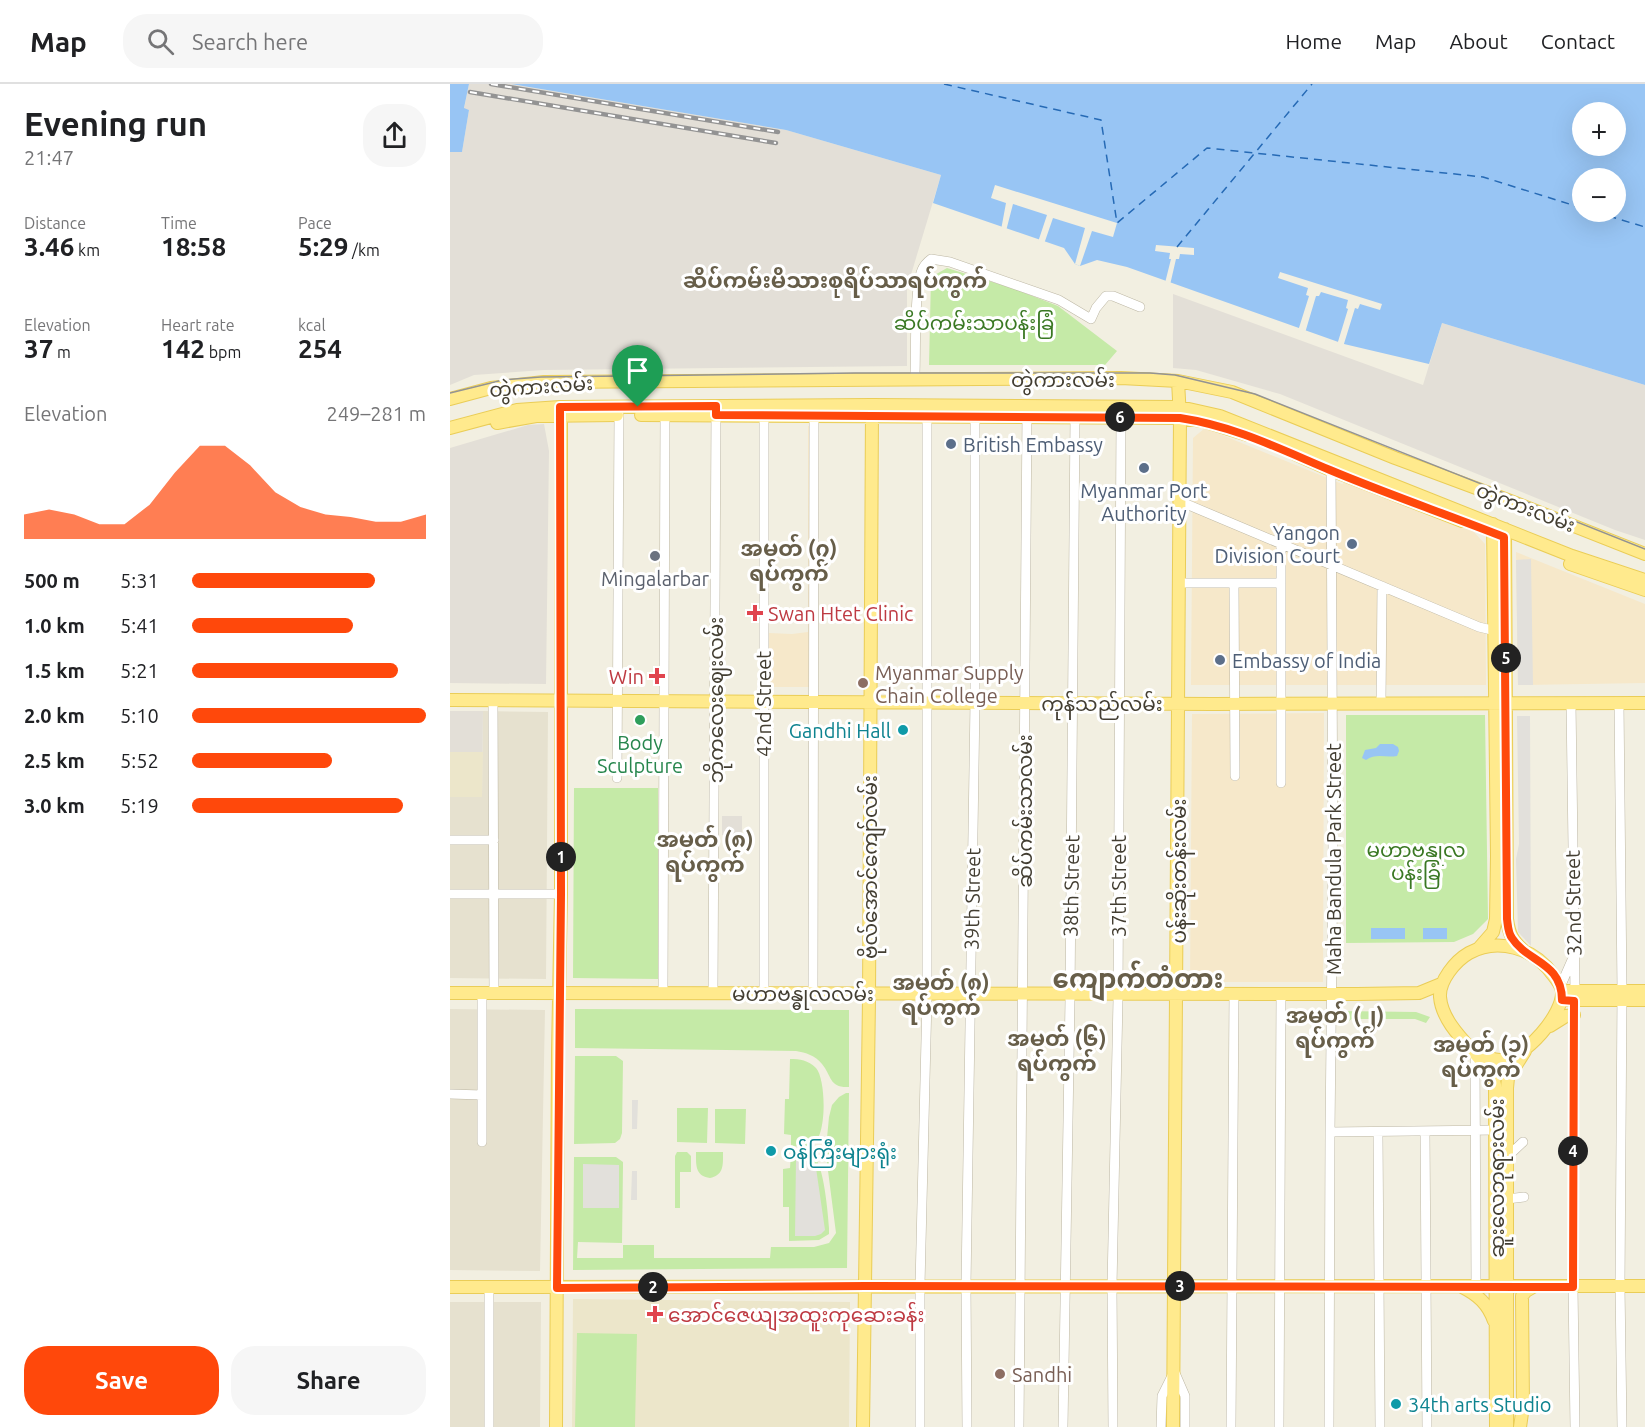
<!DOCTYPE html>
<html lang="en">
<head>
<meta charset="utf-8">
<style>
  :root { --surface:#fff; --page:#f6f6f6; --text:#202124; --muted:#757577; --line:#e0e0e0; --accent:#ff480b }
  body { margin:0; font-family:Ubuntu,"Noto Sans Myanmar",sans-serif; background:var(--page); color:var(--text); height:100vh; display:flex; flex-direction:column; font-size:22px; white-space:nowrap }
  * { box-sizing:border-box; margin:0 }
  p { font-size:20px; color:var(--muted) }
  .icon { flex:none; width:33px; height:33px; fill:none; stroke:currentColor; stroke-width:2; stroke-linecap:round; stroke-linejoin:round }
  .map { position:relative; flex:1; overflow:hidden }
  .panel { display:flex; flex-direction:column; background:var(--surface); width:450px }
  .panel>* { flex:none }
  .buttons { position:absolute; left:1122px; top:18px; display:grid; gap:12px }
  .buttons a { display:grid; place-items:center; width:54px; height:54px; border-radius:50%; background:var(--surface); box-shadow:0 6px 24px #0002; font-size:30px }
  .pin { position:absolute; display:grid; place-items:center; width:51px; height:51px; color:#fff; margin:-62px -26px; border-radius:50% 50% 50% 0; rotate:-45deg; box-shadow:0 0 6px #0007 }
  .pin .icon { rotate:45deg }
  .km { position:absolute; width:30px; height:30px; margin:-15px; border-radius:50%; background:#222; color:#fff; font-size:16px; line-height:30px; text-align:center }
  .round { display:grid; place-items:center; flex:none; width:63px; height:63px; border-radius:24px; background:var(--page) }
  .overview { display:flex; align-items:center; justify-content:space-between; height:102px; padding:0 24px }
  h1 { font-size:33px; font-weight:700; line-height:45px }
  .stats { display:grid; grid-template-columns:repeat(3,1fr); gap:9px; height:102px; padding:6px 24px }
  .stats div { display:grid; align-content:center }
  .stats b { font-size:26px; font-weight:700 }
  .stats small { font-size:16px; font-weight:400 }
  .stats p { font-size:16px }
  .chart { height:168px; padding:12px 24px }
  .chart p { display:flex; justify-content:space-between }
  .chart svg { width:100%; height:108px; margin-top:6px; fill:var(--accent); opacity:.7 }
  .action { display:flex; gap:12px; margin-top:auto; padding:12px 24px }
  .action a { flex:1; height:69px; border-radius:24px; background:var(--accent); color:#fff; font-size:24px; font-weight:700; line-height:69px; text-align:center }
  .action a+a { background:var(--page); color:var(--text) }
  ul { padding:0 24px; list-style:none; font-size:20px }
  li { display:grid; grid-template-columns:96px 72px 1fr; align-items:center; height:45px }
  li i { height:15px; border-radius:8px; background:var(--accent) }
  header { display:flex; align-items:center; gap:36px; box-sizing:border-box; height:84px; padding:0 30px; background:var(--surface); border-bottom:2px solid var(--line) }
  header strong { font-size:28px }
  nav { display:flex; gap:33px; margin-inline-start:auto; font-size:21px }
  .search { width:420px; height:54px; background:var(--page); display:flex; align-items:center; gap:15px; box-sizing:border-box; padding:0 21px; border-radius:24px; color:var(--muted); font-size:22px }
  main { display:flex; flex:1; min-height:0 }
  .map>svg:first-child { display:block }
  .residential { fill:#e6e1cf }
  .commercial { fill:#f6e8ca }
  .industrial { fill:#e3dfd7 }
  .education { fill:#ece6ca }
  .green { fill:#c5eaa7 }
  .parking { fill:#e2e0db }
  .water { fill:#98c5f4; fill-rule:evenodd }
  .pier { fill:#f2efe1 }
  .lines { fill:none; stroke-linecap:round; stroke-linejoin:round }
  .ferry { stroke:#266ab5; stroke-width:1.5; stroke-dasharray:8 6; stroke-linecap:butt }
  .minor-casing { stroke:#bdb7a4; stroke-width:10 }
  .major-casing { stroke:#eacd57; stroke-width:14 }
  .minor { stroke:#fff; stroke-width:9 }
  .major { stroke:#ffea8d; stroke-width:12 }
  .tram { stroke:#939393; stroke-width:1.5 }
  .rail-casing { stroke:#939393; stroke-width:4.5 }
  .rail { stroke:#fff; stroke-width:2; stroke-dasharray:7; stroke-linecap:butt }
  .route-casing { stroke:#fff; stroke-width:12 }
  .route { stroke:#ff480b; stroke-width:8 }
  .service-dot { fill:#5c6f8a; stroke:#fff; stroke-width:2 }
  .worship-dot { fill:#6b7280; stroke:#fff; stroke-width:2 }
  .health-dot { fill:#e0444e; stroke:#fff; stroke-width:2 }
  .education-dot { fill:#8d6e63; stroke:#fff; stroke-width:2 }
  .leisure-dot { fill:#2e9e5b; stroke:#fff; stroke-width:2 }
  .culture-dot { fill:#0f9aa8; stroke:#fff; stroke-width:2 }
  .labels { text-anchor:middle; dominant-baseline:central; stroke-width:6; stroke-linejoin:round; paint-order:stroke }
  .park-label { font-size:20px; fill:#3a7823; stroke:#fff }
  .street-label { font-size:20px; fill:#433e32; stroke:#fff }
  .service-label { font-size:20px; fill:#4e5e75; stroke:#fff; text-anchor:start }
  .worship-label { font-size:20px; fill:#5b616d; stroke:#fff }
  .health-label { font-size:20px; fill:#be3a42; stroke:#fff; text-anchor:start }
  .education-label { font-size:20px; fill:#785e54; stroke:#fff; text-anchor:start }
  .culture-label { font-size:20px; fill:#0d838f; stroke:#fff; text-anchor:start }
  .leisure-label { font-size:20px; fill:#27864d; stroke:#fff }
  .quarter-label { font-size:22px; font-weight:bold; fill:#675e49; stroke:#fff }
  .district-label { font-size:26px; font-weight:bold; fill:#675e49; stroke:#fff }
</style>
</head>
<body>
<header>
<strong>Map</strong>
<div class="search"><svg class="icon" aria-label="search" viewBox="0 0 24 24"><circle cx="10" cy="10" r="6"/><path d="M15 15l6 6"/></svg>Search here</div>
<nav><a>Home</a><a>Map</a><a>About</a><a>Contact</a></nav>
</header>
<main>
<section class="panel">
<div class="overview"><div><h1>Evening run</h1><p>21:47</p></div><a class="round"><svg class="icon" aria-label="share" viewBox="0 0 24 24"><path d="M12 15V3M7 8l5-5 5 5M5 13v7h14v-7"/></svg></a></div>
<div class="stats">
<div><p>Distance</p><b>3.46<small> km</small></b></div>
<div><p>Time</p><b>18:58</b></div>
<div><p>Pace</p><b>5:29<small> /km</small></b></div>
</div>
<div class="stats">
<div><p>Elevation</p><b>37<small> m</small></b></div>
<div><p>Heart rate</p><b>142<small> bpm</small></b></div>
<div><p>kcal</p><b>254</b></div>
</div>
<div class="chart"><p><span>Elevation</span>249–281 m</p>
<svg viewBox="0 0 160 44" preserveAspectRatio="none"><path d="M0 44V34L10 32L20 34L30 38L40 38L50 30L60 17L70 6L80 6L90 14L100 25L110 31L120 34L130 35L140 37L150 37L160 34V44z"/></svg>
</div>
<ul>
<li><b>500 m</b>5:31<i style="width:78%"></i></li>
<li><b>1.0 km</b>5:41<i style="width:69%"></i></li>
<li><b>1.5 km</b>5:21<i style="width:88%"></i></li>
<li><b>2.0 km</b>5:10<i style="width:100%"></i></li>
<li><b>2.5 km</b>5:52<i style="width:60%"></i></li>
<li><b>3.0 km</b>5:19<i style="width:90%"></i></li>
</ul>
<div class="action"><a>Save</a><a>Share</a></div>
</section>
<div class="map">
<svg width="1195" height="1343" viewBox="0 0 1195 1343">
  <rect width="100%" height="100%" fill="#f2efe1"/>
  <path class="residential" d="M33,627l65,1 -2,267 -96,-1v-181h32z
    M0,925l95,1 -5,261 -90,-1z
    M0,1218h91l-1,125h-90z"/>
  <path class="commercial" d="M358,342h11l-2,261h-48v-54l23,1 16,-2z
    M755,344l137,56 6,-3 125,50 12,13 1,141h-295l2,-247z
    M1066,468l129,52v79l-127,2z
    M874,629l-1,269h-133l2,-268z"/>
  <path class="industrial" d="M19,0h42l275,46 155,45 -34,113v78l-363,4 -70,5 -24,10v-233h12l7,-42 -5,-1z
    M723,210l250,91 19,-62 203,62v155l-30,-10 -335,-136 -84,-24 -23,-2z
    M94,340l5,27 -3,233 -96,-1v-235l78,-23z
    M0,627h33l-1,86h-32z
    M272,732h20v19h-20z"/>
  <path class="education" d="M0,668h33l-1,45h-32z
    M123,1215l277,3 -1,125h-277z"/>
  <path class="green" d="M497,184l68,21 43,17 59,45 -12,14h-176l2,-88z
    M896,631h139l3,204 -15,15 -19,8 -108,1z
    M124,704h84v191l-85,-1z
    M125,925l274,1v77c-20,1 -17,-11 -27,-23 -7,-9 -16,-11 -26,-13l-221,-3z
    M890,927l76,1 14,5 -4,6 -11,-4h-63l-11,7 -5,-5z
    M125,972h41l7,5 -1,72 -2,6 -5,4 -41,1z
    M340,975c10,0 18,1 26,9 10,11 11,66 -2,75 -7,5 -15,3 -23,3v-11l-7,-1 1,-35h4z
    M396,1009h3l-2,175 -274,2 1,-113h42l7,5v4l-1,77 -44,-1 -1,16h46v-13h31v13h116l1,-11h43l15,-4 7,-10 -9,-70v-25l2,-21 3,-12 7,-8z
    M227,1024h31l-1,35 -30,-1z
    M265,1025h31l-1,35 -30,-1z
    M227,1068h10l4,4v16h-11v36h-5v-52z
    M246,1068h27c0,13 1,23 -13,26 -15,-2 -14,-13 -14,-26z
    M341,1070c7,0 17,-2 23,3 10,8 14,57 15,71v6l-10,6 -30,1v-34h-6v-38l7,-1z
    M127,1249l60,1 -2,93h-60z"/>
  <path class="parking" d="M1081,475l2,126h-15l-2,-125z
    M273,628v55l-5,5v-55z
    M1067,632h13l1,230 -13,-14 -2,-73 3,-15z
    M182,1016h6l-1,29h-5z
    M346,1075h12l8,9 9,62 -4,4 -6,2h-20z
    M133,1080l36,1v43h-36z
    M182,1087h5v29h-6z"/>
  <path class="water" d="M0,0h19l-5,24 5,2 -7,42h-12z
    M61,0h1134v301l-203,-62 -13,41 -85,-20 -217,-77 -30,-7 -17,6 -5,-2 -11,-16 -131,-45 8,-28 -155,-45zM1132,28h34v34h-34zM1132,94h34v34h-34z
    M930,660h13l5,3 1,4 -2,5c-12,2 -21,-3 -31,4l-4,-2 3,-8 11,-2z
    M921,844h34v11h-34z
    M973,844h24v11h-24z"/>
  <path class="pier" d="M545,101l122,38 -4,14 -21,-6 -12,35 -5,-2 10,-36 -32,-10 -9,26 -6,-2 9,-27 -34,-11 -7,27 -5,-1 5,-27 -15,-5z
    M706,161l38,3v7l-14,-1 -1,5h-3l-6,26 -5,-2 6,-24h-2l1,-6 -15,-2z
    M830,188l102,32 -2,6 -20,-6 -2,5 -3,-1 -12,39 -6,-2 11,-36 -2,-1 2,-8 -27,-8 -2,4h-3l-11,37 -7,-2 11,-35 -3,-1 2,-7 -30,-10z"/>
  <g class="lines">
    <path class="ferry" d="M494,0l157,36 16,103 90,-75 276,29 99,31
      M1145,128l50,15
      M727,163l135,-163"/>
    <defs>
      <path id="minor" d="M468,296l-3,-6c1,-24 -1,-85 7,-104 2,-5 5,-8 9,-11l19,3 109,38 32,19 5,-11 10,-12h7l27,11
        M729,417l300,126 21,5
        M729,499h102
        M784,499l1,193
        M43,617l1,293
        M931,619l1,-117
        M1121,619l4,288 -2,296 2,140
        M1169,619l3,288 -2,295 2,141
        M167,694l2,-363
        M831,699v-239
        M0,756h44
        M0,810h111
        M1111,901l11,-25
        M213,909l2,-578
        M263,909l3,-582
        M32,910v148
        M314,910v-579
        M363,910l1,-579
        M1025,970l1,232
        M0,1010l32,1
        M975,1047l2,296
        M880,1048l166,-2
        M928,1049l2,294
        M1057,1073l16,-15
        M1057,1115l17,-2
        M725,1289l10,23v31
        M39,1343v-140
        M470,1343v-142l7,-287v-582
        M517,1343l-1,-142 9,-583v-290
        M569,1343l8,-1015
        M613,1343l7,-428 5,-582
        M663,1343l-1,-141 6,-287 3,-582
        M711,1343l1,-31 10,-20
        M781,1343l3,-434
        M829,1343l2,-434
        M879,1343l1,-295 3,-279 -2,-387"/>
      <path id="major" d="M0,315l41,-11 53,-6 577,-4 57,3 54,11 163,66 113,42 137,54
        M191,331l539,3 23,3 45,14
        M47,339l39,-7 81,-1
        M0,344l67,-18 43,-3 312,-2 308,2 40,9 352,140 73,24
        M845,370l36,16 131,51
        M1055,445l2,390c2,15 5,21 16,31
        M1120,480l75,26
        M0,616l763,4 432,-1
        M1029,864l14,-16 3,-13 1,-63 -4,-332
        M1112,907h83
        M0,909l907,1 62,-1 22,-9
        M1112,916h83
        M1100,942l16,-10 8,-1
        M1019,962c11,6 21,15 33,14 23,-2 62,-46 60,-69 -1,-6 -5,-11 -9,-16 -19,-27 -55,-38 -84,-22 -14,8 -30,28 -29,44 2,24 24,44 39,61 7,9 14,15 16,27l1,342
        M0,1203l1195,-1
        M1012,1203c16,8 26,17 32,34
        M106,1343l2,-375 3,-158v-486
        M413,1343l6,-428 3,-591
        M723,1343l7,-1009 -2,-37
        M1057,1343v-339l1,-10 17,-27
        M1070,1343l3,-21 -1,-110 4,-5 7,-4"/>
    </defs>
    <use href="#minor" class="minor-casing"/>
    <use href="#major" class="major-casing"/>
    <use href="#minor" class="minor"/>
    <use href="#major" class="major"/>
    <path class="tram" d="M0,309l53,-13 38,-3 314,-4h295l25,2 80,19 390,155"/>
    <defs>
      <path id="rail" d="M41,0l287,48
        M20,8l306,51"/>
    </defs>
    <use href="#rail" class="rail-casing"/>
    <use href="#rail" class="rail"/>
  </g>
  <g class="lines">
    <defs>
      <path id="route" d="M266,322v9l464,3c54,8 100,31 150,52 57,24 116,44 174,67l3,382c1,7 1,14 5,19 15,24 50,24 50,62l12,1 -1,286 -707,-1 -309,2 4,-394 -1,-487z"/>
    </defs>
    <use href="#route" class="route-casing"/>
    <use href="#route" class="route"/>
  </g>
  <g class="service-dot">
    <circle cx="501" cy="360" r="6"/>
    <circle cx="694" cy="384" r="6"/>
    <circle cx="902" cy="460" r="6"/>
    <circle cx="770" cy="576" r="6"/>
  </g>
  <circle class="worship-dot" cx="205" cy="472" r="6"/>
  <g class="health-dot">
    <path d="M302 520h6v6h6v6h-6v6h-6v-6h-6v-6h6z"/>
    <path d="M204 583h6v6h6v6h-6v6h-6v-6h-6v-6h6z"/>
    <path d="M202 1221h6v6h6v6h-6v6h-6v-6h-6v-6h6z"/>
  </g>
  <g class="education-dot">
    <circle cx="413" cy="599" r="6"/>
    <circle cx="550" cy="1290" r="6"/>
  </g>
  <circle class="leisure-dot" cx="190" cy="636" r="6"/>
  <g class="culture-dot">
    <circle cx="453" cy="646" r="6"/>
    <circle cx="321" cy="1067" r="6"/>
    <circle cx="946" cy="1320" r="6"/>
  </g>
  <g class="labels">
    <g class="park-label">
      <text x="524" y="238">ဆိပ်ကမ်းသာပန်းခြံ</text>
      <text x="966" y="765">မဟာဗန္ဓုလ<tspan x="966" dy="23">ပန်းခြံ</tspan></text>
    </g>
    <g class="street-label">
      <text x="613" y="295">တွဲကားလမ်း</text>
      <text transform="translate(91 302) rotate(-4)">တွဲကားလမ်း</text>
      <text transform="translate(1076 423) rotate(21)">တွဲကားလမ်း</text>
      <text transform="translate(265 616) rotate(-90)">ဘိုကလေးဈေးလမ်း</text>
      <text x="652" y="619">ကုန်သည်လမ်း</text>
      <text transform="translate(313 620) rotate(-90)">42nd Street</text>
      <text transform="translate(574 727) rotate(-90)">ဆိပ်ကမ်းသာလမ်း</text>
      <text transform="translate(883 775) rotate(-90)">Maha Bandula Park Street</text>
      <text transform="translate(419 783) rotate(-90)">ဗိုလ်အောင်ကျော်လမ်း</text>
      <text transform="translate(728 787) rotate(-90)">ပန်းဆိုးတန်းလမ်း</text>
      <text transform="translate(621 802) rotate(-89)">38th Street</text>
      <text transform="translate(668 802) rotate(-90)">37th Street</text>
      <text transform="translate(522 815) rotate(-89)">39th Street</text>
      <text transform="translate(1123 819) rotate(-91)">32nd Street</text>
      <text x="353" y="909">မဟာဗန္ဓုလလမ်း</text>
      <text transform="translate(1046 1094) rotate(-90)">ဆူးလေဘုရားလမ်း</text>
    </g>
    <g class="service-label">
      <text x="513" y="360">British Embassy</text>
      <text x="694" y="406" text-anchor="middle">Myanmar Port<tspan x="694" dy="23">Authority</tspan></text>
      <text x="890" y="448" text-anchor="end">Yangon<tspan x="890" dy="23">Division Court</tspan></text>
      <text x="782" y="576">Embassy of India</text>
    </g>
    <g class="worship-label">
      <text x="205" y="494">Mingalarbar</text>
    </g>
    <g class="health-label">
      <text x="318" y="529">Swan Htet Clinic</text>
      <text x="194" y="592" text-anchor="end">Win</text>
      <text x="218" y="1230">အောင်ဇေယျအထူးကုဆေးခန်း</text>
    </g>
    <g class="education-label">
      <text x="425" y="588">Myanmar Supply<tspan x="425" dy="23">Chain College</tspan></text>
      <text x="562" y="1290">Sandhi</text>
    </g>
    <g class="culture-label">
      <text x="441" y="646" text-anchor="end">Gandhi Hall</text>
      <text x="333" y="1067">ဝန်ကြီးများရုံး</text>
      <text x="958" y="1320">34th arts Studio</text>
    </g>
    <g class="leisure-label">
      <text x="190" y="658">Body<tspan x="190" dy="23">Sculpture</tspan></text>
    </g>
    <g class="quarter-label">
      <text x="385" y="195">ဆိပ်ကမ်းမိသားစုရိပ်သာရပ်ကွက်</text>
      <text x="339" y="463">အမှတ် (၇)<tspan x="339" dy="25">ရပ်ကွက်</tspan></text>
      <text x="255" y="754">အမှတ် (၈)<tspan x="255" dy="25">ရပ်ကွက်</tspan></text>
      <text x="491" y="897">အမှတ် (၈)<tspan x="491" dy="25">ရပ်ကွက်</tspan></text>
      <text x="885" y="930">အမှတ် (၂)<tspan x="885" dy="25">ရပ်ကွက်</tspan></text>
      <text x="607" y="953">အမှတ် (၆)<tspan x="607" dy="25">ရပ်ကွက်</tspan></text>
      <text x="1031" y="959">အမှတ် (၁)<tspan x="1031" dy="25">ရပ်ကွက်</tspan></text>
    </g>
    <g class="district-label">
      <text x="688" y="894">ကျောက်တံတား</text>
    </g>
  </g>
</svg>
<div class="buttons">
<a>+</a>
<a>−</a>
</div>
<div class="pin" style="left:188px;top:323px;background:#1e9e55"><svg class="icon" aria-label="arrive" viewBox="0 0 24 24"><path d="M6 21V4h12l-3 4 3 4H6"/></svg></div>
<b class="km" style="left:111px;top:773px">1</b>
<b class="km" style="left:203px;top:1203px">2</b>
<b class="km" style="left:730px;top:1202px">3</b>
<b class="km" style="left:1123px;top:1067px">4</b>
<b class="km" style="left:1056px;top:574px">5</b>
<b class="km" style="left:670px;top:333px">6</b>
</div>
</main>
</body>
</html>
